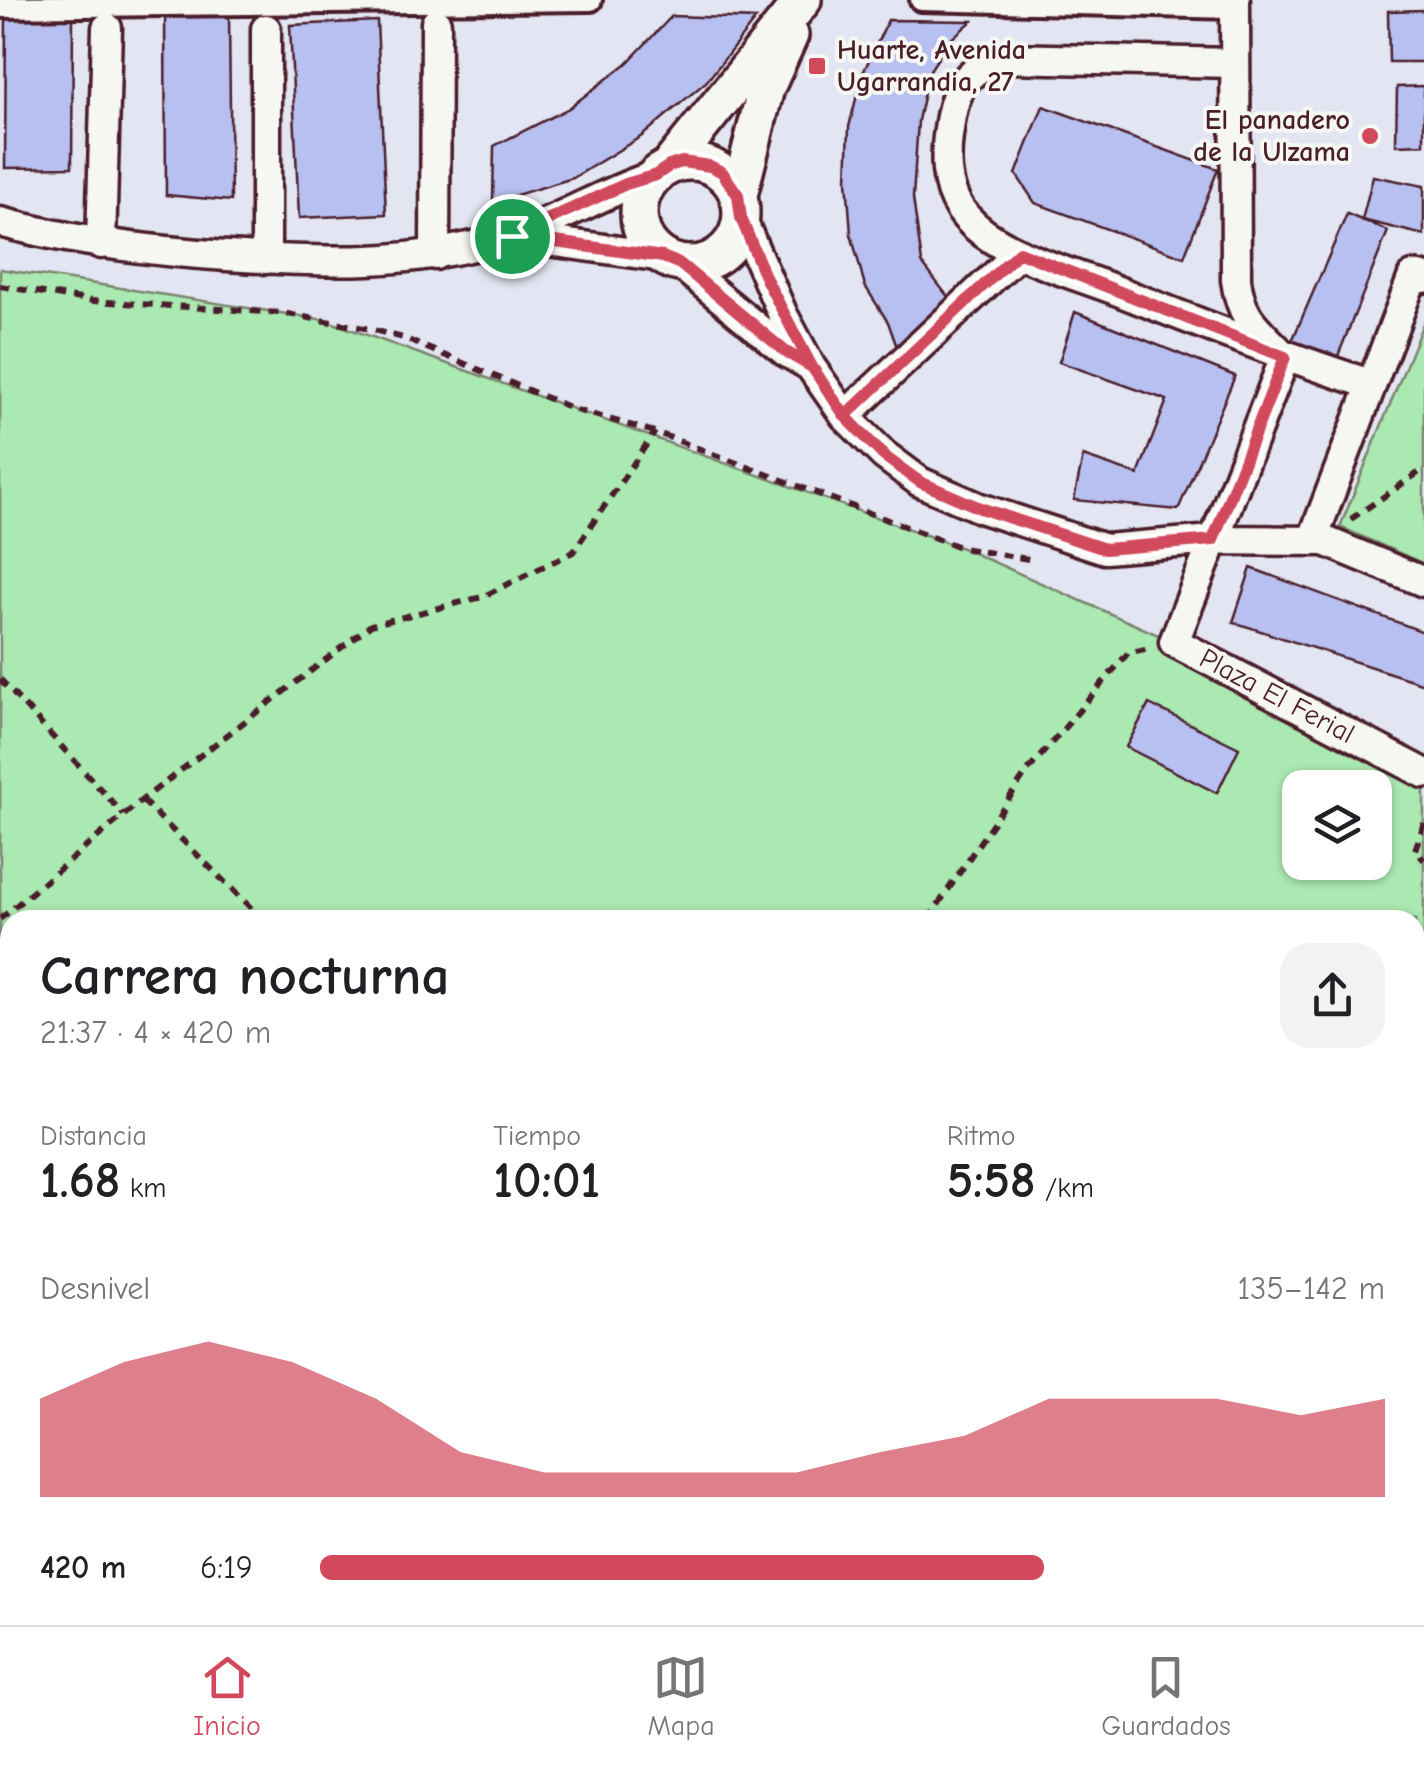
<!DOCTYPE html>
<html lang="es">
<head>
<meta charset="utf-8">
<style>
  :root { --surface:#fff; --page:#f2f2f2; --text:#202124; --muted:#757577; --line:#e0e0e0; --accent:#d1495b }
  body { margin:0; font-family:"Comic Neue",sans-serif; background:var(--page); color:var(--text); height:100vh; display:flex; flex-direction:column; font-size:38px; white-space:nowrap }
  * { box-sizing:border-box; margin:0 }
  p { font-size:32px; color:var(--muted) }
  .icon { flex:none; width:55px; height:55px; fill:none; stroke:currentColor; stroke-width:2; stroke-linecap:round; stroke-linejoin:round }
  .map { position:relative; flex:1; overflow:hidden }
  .details { position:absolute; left:0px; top:910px; width:1425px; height:715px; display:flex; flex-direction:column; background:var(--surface); border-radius:30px 30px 0 0; box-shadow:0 2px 8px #0004 }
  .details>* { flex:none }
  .controls { position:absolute; left:1282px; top:770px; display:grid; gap:20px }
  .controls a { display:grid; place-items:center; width:110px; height:110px; border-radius:20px; background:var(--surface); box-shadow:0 2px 8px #0004; font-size:50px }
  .pin { position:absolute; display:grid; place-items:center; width:85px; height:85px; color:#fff; margin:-42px; border:5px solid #fff; border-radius:50%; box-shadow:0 2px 10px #0007 }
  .round { display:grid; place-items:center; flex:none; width:105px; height:105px; border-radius:30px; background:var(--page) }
  .headline { display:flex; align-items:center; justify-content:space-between; height:170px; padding:0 40px }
  h1 { font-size:55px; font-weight:700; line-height:75px }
  .figures { display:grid; grid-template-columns:repeat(3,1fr); gap:15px; height:170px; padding:10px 40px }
  .figures div { display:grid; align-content:center }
  .figures b { font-size:50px; font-weight:700 }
  .figures small { font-size:28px; font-weight:400 }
  .figures p { font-size:28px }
  .chart { height:280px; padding:20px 40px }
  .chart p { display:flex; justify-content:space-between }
  .chart svg { width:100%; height:180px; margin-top:10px; fill:var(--accent); opacity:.7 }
  ul { padding:0 40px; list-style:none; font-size:32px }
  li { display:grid; grid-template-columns:160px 120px 1fr; align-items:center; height:75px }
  li i { height:25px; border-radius:12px; background:var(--accent) }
  .dock { display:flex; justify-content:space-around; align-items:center; height:140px; border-top:2px solid var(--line); background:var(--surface); font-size:28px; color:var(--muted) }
  .dock a { display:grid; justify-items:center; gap:5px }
  .dock .current { color:var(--accent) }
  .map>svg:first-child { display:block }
  .green { fill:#aae9b1; stroke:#7a846e; stroke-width:2.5; fill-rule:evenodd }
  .building { fill:#b8c0f2; stroke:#4a1f2b; stroke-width:2.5 }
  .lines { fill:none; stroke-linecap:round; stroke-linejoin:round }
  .pedestrian-casing { stroke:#4a1f2b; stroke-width:28 }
  .minor-casing { stroke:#4a1f2b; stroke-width:35 }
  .tertiary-casing { stroke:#4a1f2b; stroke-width:42 }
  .path { stroke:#4a1f2b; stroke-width:6; stroke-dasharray:10 8; stroke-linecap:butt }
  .pedestrian { stroke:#f6f6f2; stroke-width:20 }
  .minor { stroke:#f6f6f2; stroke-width:28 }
  .tertiary { stroke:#f6f6f2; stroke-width:35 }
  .route-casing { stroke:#fff; stroke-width:20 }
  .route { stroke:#d1495b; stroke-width:12 }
  .poi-dot { fill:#d1495b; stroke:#f6f6f2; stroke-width:4 }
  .labels { text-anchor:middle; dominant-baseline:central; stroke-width:8; stroke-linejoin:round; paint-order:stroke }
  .poi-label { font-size:28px; font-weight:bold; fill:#4a1f2b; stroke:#f6f6f2; text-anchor:start }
  .street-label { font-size:28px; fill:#4a1f2b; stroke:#f6f6f2 }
</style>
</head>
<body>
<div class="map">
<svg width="1424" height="1625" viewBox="0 0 1424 1625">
  <rect width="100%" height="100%" fill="#e3e6f2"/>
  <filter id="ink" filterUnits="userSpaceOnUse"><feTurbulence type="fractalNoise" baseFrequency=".01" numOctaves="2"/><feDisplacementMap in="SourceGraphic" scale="20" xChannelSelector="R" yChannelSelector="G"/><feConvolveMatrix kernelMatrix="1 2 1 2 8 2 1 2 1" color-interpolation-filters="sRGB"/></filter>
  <g filter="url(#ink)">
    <path class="green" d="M0,269l325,51 637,228 212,94 250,131v438l-9,-6v-285h-1405v695h1405v-357l9,5v362h-1424zM1300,788h75v74h-75z
      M1424,321v243l-84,-37z"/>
    <path class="building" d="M1424,10v52h-35l-1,-51z
      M165,15l64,2 2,184 -65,-6z
      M6,16l67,1 -1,150 -67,1z
      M672,16l84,3 -49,62 -65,55 -69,42 -80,24 1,-56 75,-38 57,-44z
      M888,20l84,1 -22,19 -22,33 -10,48 -5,77 9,65 30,39 -54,48 -10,-28 -23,-36 -14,-52 -4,-54 2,-53 13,-52z
      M377,21l9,193 -87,4 -9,-193z
      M1424,86v58l-28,1 1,-58z
      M1043,106l175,63 -34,88 -149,-54 -19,-29z
      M1373,176l51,10v49l-62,-15z
      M1347,214l41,17 -50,125 -46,-15z
      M1075,312l160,64 -57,134 -104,-10 9,-44 55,19 29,-75 -108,-38z
      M1251,568l173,64v52l-191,-62z
      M1149,704l90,44 -22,45 -91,-46z"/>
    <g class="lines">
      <defs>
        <path id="pedestrian" d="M921,0l314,8
          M0,7l591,-7"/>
        <path id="minor" d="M1235,0l1,280c5,36 16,44 41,69
          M266,29v230
          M1235,63l-230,-5c-40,10 -51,31 -56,71 -4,27 -5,56 11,80 8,12 21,23 34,31 36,22 80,34 119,49 85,34 170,67 257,95
          M741,218l42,97 28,52 34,49 39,39 36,27 60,26 125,41 108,-9 112,1 99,41
          M0,222c74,20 150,29 227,34 101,7 182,10 281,-19 51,-16 97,-46 148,-62
          M512,236l151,21
          M101,244l6,-216
          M435,255l1,-232
          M680,264l106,88 24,14
          M1285,357l-111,285 250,131
          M845,416l174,-163
          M1312,541l101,-265 11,2"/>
        <path id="tertiary" d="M639 213a51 51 0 1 1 102 0a51 51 0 1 1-102 0Z
          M669,166l134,-166
          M739,195l27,-107 24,-53"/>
      </defs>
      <use href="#pedestrian" class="pedestrian-casing"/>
      <use href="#minor" class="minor-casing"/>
      <use href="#tertiary" class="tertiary-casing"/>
      <path class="path" d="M0,286l93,15 189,12 88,16 33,9 173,72 79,22 307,116 72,12
        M1351,519l73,-50
        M0,679l124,136
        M142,800l121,120
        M1424,823l-9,27 9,10
        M0,919l142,-119 229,-175 111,-28 91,-45 82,-120
        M928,920l98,-147 102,-120 21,-5
        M1415,1056l9,-15
        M0,1103l10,7
        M0,1245l10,-7
        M1415,1298l9,5
        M0,1384l10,36
        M65,1615l3,10
        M649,1615l20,10
        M1151,1615l18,10
        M1008,1625l7,-10"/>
      <use href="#pedestrian" class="pedestrian"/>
      <use href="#minor" class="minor"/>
      <use href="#tertiary" class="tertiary"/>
    </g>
  </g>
  <g class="lines" filter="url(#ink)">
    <defs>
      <path id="route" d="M512,236l151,21 17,7 106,88 26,15 33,49 39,40 36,26 60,26 125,41 108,-9 72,-183 -266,-105 -174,164 -33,-49 -46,-88 -25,-61 -3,-23 -16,-23 -12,-6 -28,-4 -13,4 -13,9 -30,9 -114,52"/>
    </defs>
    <use href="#route" class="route-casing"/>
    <use href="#route" class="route"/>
  </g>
  <g class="poi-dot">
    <rect x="807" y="56" width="20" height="20" rx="5"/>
    <circle cx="1370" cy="136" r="10"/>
  </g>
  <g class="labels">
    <g class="poi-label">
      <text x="837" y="50">Huarte, Avenida<tspan x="837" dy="32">Ugarrandia, 27</tspan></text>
      <text x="1350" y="120" text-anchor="end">El panadero<tspan x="1350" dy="32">de la Ulzama</tspan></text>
    </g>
    <g class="street-label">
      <text transform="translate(1277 696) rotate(28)">Plaza El Ferial</text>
    </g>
  </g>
</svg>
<div class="controls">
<a><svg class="icon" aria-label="layers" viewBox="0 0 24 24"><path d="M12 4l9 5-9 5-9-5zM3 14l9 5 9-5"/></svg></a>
</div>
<div class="pin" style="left:512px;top:236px;background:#1e9e55"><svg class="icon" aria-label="arrive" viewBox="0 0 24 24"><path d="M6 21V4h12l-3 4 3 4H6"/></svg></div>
<section class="details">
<div class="headline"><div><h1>Carrera nocturna</h1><p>21:37 · 4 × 420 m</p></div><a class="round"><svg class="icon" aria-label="share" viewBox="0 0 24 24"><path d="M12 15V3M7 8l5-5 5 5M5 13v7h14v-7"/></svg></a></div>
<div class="figures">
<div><p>Distancia</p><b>1.68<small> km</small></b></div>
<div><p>Tiempo</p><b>10:01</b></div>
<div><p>Ritmo</p><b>5:58<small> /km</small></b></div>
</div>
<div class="chart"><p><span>Desnivel</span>135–142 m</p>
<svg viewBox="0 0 160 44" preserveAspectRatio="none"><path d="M0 44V20L10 11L20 6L30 11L40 20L50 33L60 38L70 38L80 38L90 38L100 33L110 29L120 20L130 20L140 20L150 24L160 20V44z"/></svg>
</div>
<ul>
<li><b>420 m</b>6:19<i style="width:68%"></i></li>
</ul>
</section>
</div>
<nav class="dock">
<a class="current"><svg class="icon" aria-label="home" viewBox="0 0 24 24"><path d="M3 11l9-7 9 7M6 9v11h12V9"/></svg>Inicio</a>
<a><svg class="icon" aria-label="map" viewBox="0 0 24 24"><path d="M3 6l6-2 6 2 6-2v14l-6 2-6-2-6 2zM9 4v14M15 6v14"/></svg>Mapa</a>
<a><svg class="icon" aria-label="saved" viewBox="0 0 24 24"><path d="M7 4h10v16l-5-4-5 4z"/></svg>Guardados</a>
</nav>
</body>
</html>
